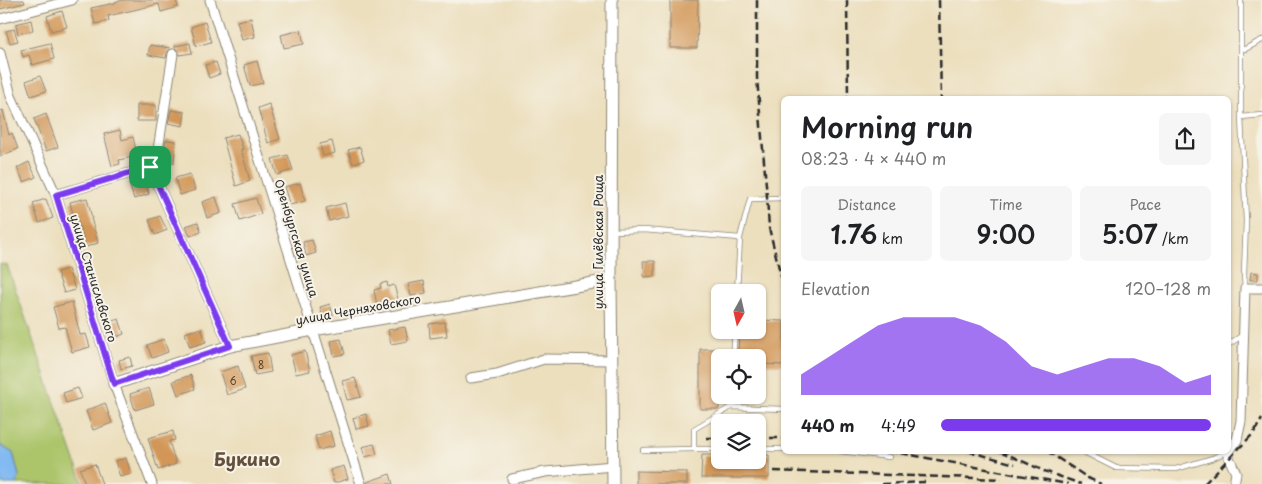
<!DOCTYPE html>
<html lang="en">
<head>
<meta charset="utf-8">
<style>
  :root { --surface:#fff; --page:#f6f6f6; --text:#202124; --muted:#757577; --accent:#7c3aed }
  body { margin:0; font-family:"Playpen Sans",sans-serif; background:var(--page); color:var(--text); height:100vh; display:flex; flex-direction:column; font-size:19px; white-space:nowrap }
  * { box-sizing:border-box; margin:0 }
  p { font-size:16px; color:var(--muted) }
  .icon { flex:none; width:28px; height:28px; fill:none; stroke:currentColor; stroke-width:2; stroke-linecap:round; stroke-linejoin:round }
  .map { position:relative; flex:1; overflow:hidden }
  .drawer { position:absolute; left:781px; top:96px; width:450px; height:358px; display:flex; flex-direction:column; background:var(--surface); border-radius:8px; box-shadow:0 1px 4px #0004 }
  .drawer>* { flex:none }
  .needle { width:32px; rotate:188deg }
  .buttons { position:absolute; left:711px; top:284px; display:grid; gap:10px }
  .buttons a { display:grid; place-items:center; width:55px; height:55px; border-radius:8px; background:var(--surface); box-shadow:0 1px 4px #0004; font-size:25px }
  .pin { position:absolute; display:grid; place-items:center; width:42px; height:42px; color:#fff; margin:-21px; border-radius:10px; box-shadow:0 2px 8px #0006 }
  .round { display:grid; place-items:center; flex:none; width:52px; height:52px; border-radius:8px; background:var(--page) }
  .summary { display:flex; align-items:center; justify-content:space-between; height:85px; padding:0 20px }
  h1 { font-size:28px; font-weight:600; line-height:38px }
  .metrics { display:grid; grid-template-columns:repeat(3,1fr); gap:8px; height:85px; padding:5px 20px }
  .metrics div { display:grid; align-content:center; border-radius:8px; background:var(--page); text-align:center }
  .metrics b { font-size:25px; font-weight:600 }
  .metrics small { font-size:14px; font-weight:400 }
  .metrics p { font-size:14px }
  .chart { height:140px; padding:10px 20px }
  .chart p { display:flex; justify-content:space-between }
  .chart svg { width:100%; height:90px; margin-top:5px; fill:var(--accent); opacity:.7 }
  ul { padding:0 20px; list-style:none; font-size:16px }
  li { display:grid; grid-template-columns:80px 60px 1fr; align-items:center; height:38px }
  li i { height:12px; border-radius:6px; background:var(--accent) }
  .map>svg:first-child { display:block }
  .green { fill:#acc56b; stroke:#6c784b }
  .water { fill:#81b9f1; stroke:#56728e }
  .building { fill:#d29759 }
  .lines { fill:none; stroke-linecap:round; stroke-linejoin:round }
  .service-casing { stroke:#8c8574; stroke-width:6 }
  .minor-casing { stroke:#8c8574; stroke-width:11 }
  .tertiary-casing { stroke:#8c8574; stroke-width:13 }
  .service { stroke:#fff; stroke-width:4.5 }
  .minor { stroke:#fff; stroke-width:9 }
  .tertiary { stroke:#fff; stroke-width:11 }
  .rail { stroke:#2b2b2b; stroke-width:2.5; stroke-dasharray:8 4; stroke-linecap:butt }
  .route-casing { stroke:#fff; stroke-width:10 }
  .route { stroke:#7c3aed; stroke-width:6 }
  .labels { text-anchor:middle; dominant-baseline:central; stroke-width:4; stroke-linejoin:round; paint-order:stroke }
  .number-label { font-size:10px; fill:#554636 }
  .street-label { font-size:12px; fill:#2b2b2b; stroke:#f7f3e8 }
  .district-label { font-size:18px; font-weight:bold; fill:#65513b; stroke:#f7f3e8 }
</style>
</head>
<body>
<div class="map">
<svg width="1262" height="484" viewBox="0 0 1262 484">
  <rect width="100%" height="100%" fill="#f7f3e8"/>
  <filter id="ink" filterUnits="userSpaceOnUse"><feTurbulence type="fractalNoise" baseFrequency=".02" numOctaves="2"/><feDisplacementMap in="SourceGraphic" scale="10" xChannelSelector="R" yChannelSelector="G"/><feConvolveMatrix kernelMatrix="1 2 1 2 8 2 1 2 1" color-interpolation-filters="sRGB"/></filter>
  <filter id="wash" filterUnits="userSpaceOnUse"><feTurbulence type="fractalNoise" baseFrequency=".0096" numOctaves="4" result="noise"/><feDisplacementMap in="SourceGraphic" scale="20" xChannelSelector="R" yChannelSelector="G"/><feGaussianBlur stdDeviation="1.12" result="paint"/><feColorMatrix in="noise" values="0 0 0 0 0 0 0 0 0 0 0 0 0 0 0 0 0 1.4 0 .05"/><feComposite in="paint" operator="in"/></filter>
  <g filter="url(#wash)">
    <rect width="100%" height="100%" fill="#ecdfbe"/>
    <path class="green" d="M0,264l7,1 76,219h-66l2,-8 -6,-23 -13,-8z"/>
    <path class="water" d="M0,445l13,8 6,23 -2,8h-17z"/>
    <g id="blocks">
      <path class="building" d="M0,0h24l1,3 -25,6z
        M124,0h52l2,7 -17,5 -2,-8 -51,12 1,5 -14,3 -4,-16 24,-5v-1z
        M670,0h28l-1,48h-27z
        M62,11l5,16 -16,4 -4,-15z
        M251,18l4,19 -13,3 -5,-19z
        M31,20l2,10 -15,4 -2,-10z
        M205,22l6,20 -15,4 -5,-19z
        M14,29l4,12 -8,2 -4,-12z
        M301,30l3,14 -20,4 -3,-13z
        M50,43l4,16 -22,6 -3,-10 -6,2 -2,-7z
        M190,43l2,10 -13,2v-4l-4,-3v-2z
        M150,45l20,3 -3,5 -1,5 -18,-3z
        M257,61l6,22 -13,3 -6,-21z
        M216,62l4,12 -11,4 -4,-13z
        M40,76l6,15 -15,5 -5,-15z
        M269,104l11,35 -12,4 -10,-35z
        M137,105h19v16h-19z
        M3,110l6,25 3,-2 6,16 -18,7v-45z
        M171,110l14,2 -2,14 -15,-3z
        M46,114l12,33 -12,4 -12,-32z
        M120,130l2,10 11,-3 3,13 -5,2 1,5 -13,3 1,4 -8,2 -8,-32z
        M238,134l5,15h-2l9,32 -14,5 -13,-48z
        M166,140l10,1 -2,22 -12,-1z
        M332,141l3,12 -12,3 -3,-12z
        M360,147l4,13 -11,4 -5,-14z
        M288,155l5,15 -16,5 -5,-16z
        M29,162l7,15 -12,5 -7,-14z
        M190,174l5,16 -15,5 -5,-17z
        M144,179l5,15 -15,5 -5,-15z
        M300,183l5,18 -15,4 -6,-18z
        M216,197l5,16 -14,5 -5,-16z
        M87,198l5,20h-1l7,25 -12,4 -8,-25h-3l-5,-20z
        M256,198l5,16 -21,7 -5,-17z
        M46,199l7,19 -14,5 -6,-20z
        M345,203l3,13 -19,5 -3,-13z
        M160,216l7,14 -12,5 -6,-15z
        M198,222l3,10 -11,4 -4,-10z
        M312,240l4,13 -10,3 -3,-14z
        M643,261h12v15l-11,1z
        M68,269l7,21 -11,3 -7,-21z
        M1251,272l7,1v7h-8z
        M424,281l2,12 -15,3 -3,-12z
        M387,282l1,5 6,-2 4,14 -21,6 -3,-15 7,-2 -1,-4z
        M72,302l8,33 6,-1 4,13 -18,5 -7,-25 -6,1 -6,-21z
        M330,304l3,12 -10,2 -3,-11z
        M119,319l5,15 -13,5 -5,-16z
        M760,320l24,1v44l-25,-1v-1h-1v-5h-20l1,-28h19v-8h2z
        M445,322l2,14 -17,2 -1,-14z
        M405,327l3,14 -17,3 -3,-14z
        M201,328l5,14 -16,5 -5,-14z
        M164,339l4,13 -16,6 -5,-13z
        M341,339l4,15 -11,2 -3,-15z
        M700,349h19v60h-19z
        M305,351l5,20 -14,3 -5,-19z
        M268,353l3,19 -16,3 -4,-19z
        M130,357l2,9 -11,3 -2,-9z
        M238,366l7,23 -18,6 -7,-23z
        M191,375l4,14 -17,6 -5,-14z
        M355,378l6,19 -14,3 -5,-19z
        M78,388l4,10 -16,5 -3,-10z
        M149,388l5,16 -19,6 -5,-16z
        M105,403l7,20 -19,7 -7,-19z
        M366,414l3,12 -13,3 -3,-11z
        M173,431l2,9 -6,1 7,23 -18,6 -10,-32z
        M330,431l4,15 -15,4 -4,-14z
        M374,444l3,10 -12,3 -3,-10z
        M702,455h18v5h38v-5h11v23h-68z
        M126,458l5,16 -11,3 -5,-16z
        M95,464l7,20h-17l-5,-15z
        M344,466l4,13 -14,4 -4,-13z
        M636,471l51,1v12h-51z
        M390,474l3,10h-26v-2z"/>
    </g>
  </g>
  <g filter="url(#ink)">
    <use href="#blocks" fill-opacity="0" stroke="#8c8574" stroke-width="1"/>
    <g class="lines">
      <defs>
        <path id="service" d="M1241,0v117l5,104 -2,53 1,14
          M1245,49l17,-9
          M1241,117l21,-2
          M612,231l32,-1 96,8 10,-39 34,-1
          M737,292l3,-54
          M1229,344l14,-9
          M733,358l2,-28
          M731,395v12l53,2
          M720,449h-26v-20l37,-22
          M758,449h26
          M643,450l51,-1
          M840,451l49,6
          M1084,451l2,2 30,15 60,1 37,-11 16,-7"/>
        <path id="minor" d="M210,0l151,484
          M0,19l72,-19
          M0,53l11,43 45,99 58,189 38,100
          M150,167l7,-11 16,-102
          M56,195l94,-28 80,179
          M471,378l26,-4 47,-15 68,1
          M512,479l33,-7 68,-6
          M1234,484l2,-11 -7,-15v-7l8,-11 4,-19 4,-133h17"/>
        <path id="tertiary" d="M612,0l-1,280 2,204
          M114,384l116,-38 83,-16 298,-50"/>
      </defs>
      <use href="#service" class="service-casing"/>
      <use href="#minor" class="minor-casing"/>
      <use href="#tertiary" class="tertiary-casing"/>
      <use href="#service" class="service"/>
      <use href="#minor" class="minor"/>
      <use href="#tertiary" class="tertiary"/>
      <path class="rail" d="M757,0v78l10,119 2,31 12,48 3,4
        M847,0l1,99
        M939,0l2,99
        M706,438h14
        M758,438h26
        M889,451l179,33
        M968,451l47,13
        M1000,451l44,20 37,13
        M1047,451l41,27 13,6
        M774,471l228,8
        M882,484l43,-2
        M1204,484l49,-50 9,-15"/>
    </g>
  </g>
  <g class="lines" filter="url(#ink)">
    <defs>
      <path id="route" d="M150,167l80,179 -116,38 -58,-189z"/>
    </defs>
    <use href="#route" class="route-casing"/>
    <use href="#route" class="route"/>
  </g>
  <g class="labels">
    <g class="number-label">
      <text x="261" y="364">8</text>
      <text x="233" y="380">6</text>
    </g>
    <g class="street-label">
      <text transform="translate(297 238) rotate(73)">Оренбургская улица</text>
      <text transform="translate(598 242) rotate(-90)">улица Гилёвская Роща</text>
      <text transform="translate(94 278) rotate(73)">улица Станиславского</text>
      <text transform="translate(358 309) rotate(-10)">улица Черняховского</text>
    </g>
    <g class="district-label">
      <text x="247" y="458">Букино</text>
    </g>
  </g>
</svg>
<div class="buttons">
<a><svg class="needle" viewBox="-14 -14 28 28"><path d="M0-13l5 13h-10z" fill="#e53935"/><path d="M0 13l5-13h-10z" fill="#757577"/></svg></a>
<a><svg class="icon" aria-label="locate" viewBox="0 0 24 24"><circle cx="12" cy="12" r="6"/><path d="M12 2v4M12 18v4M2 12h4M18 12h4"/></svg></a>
<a><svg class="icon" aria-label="layers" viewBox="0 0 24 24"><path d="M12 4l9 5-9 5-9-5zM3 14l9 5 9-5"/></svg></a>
</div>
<div class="pin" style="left:150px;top:167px;background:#1e9e55"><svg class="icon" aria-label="arrive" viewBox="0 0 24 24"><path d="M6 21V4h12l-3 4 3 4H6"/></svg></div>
<section class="drawer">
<div class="summary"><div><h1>Morning run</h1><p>08:23 · 4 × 440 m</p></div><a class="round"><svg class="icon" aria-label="share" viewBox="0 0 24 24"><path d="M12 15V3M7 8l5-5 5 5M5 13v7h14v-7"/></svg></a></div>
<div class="metrics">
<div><p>Distance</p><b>1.76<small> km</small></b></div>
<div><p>Time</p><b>9:00</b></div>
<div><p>Pace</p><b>5:07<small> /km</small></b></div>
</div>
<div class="chart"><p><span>Elevation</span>120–128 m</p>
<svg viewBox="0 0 160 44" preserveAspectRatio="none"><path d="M0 44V34L10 26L20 18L30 10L40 6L50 6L60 6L70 10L80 18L90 30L100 34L110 30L120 26L130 26L140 30L150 38L160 34V44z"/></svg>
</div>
<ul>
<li><b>440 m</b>4:49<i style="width:100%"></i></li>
</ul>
</section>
</div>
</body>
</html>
